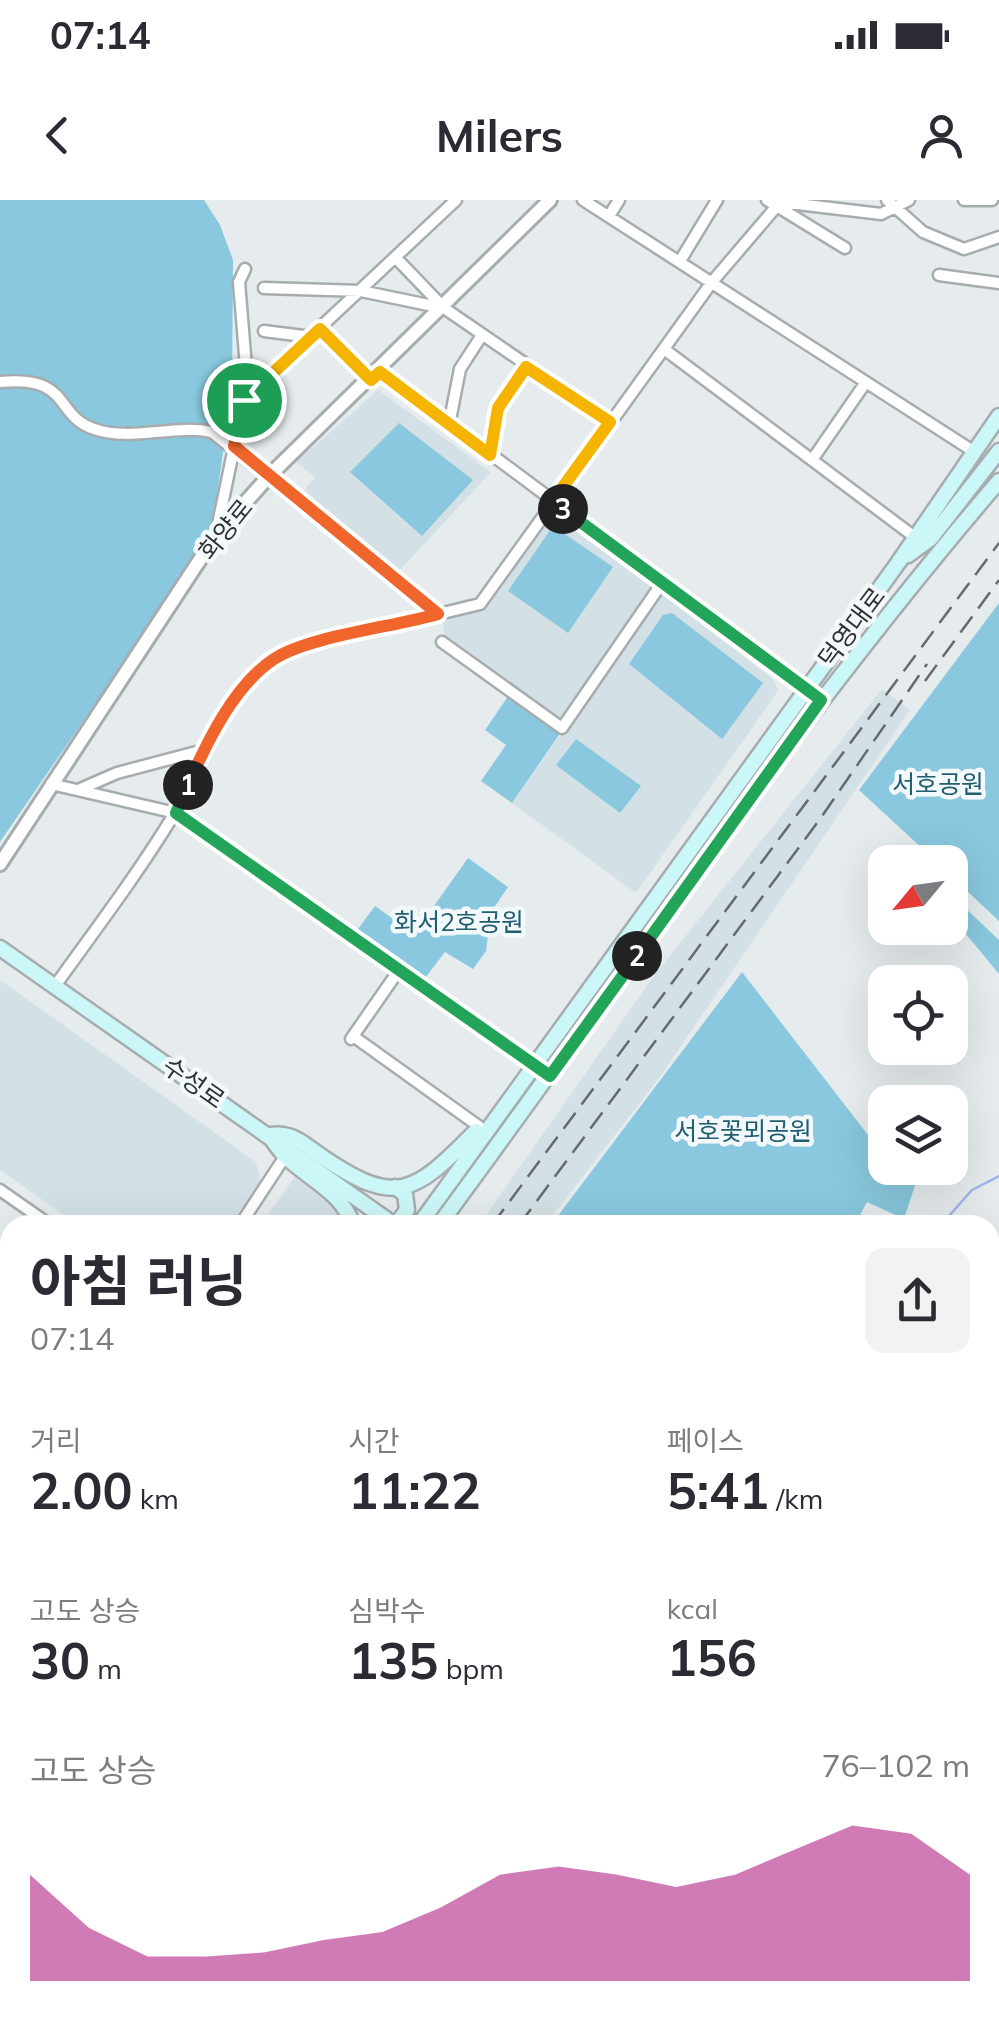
<!DOCTYPE html>
<html lang="ko">
<head>
<meta charset="utf-8">
<style>
  :root { --surface:#fff; --page:#f2f2f3; --text:#2b2b33; --muted:#7c7c81; --accent:#bd4498 }
  body { margin:0; font-family:Mulish,"Noto Sans KR",sans-serif; background:var(--page); color:var(--text); height:100vh; display:flex; flex-direction:column; font-size:38px; white-space:nowrap }
  * { box-sizing:border-box; margin:0 }
  p { font-size:32px; color:var(--muted) }
  .icon { flex:none; width:55px; height:55px; fill:none; stroke:currentColor; stroke-width:2; stroke-linecap:round; stroke-linejoin:round }
  .map { position:relative; flex:1; overflow:hidden }
  .panel { position:absolute; left:0px; top:1015px; width:1000px; height:812px; display:flex; flex-direction:column; background:var(--surface); border-radius:30px 30px 0 0; box-shadow:0 10px 40px #0002 }
  .panel>* { flex:none }
  .needle { width:65px; rotate:241deg }
  .controls { position:absolute; left:868px; top:645px; display:grid; gap:20px }
  .controls a { display:grid; place-items:center; width:100px; height:100px; border-radius:20px; background:var(--surface); box-shadow:0 10px 40px #0002; font-size:50px }
  .pin { position:absolute; display:grid; place-items:center; width:85px; height:85px; color:#fff; margin:-42px; border:5px solid #fff; border-radius:50%; box-shadow:0 2px 10px #0007 }
  .km { position:absolute; width:50px; height:50px; margin:-25px; border-radius:50%; background:#222; color:#fff; font-size:28px; line-height:50px; text-align:center }
  .round { display:grid; place-items:center; flex:none; width:105px; height:105px; border-radius:20px; background:var(--page) }
  .overview { display:flex; align-items:center; justify-content:space-between; height:170px; padding:0 30px }
  h1 { font-size:55px; font-weight:700; line-height:75px }
  .stats { display:grid; grid-template-columns:repeat(3,1fr); gap:15px; height:170px; padding:10px 30px }
  .stats div { display:grid; align-content:center }
  .stats b { font-size:50px; font-weight:700 }
  .stats small { font-size:28px; font-weight:400 }
  .stats p { font-size:28px }
  .chart { height:280px; padding:20px 30px }
  .chart p { display:flex; justify-content:space-between }
  .chart svg { width:100%; height:180px; margin-top:10px; fill:var(--accent); opacity:.7 }
  .status { display:flex; justify-content:space-between; align-items:center; height:70px; padding:0 50px; background:var(--surface); direction:ltr }
  .status svg { height:28px; fill:currentColor }
  header { display:flex; justify-content:space-between; align-items:center; height:130px; padding:0 30px; background:var(--surface); font-size:45px; font-weight:700 }
  .map>svg:first-child { display:block }
  .built { fill:#d3e1e6 }
  .green { fill:#89c8de }
  .lines { fill:none; stroke-linecap:round; stroke-linejoin:round }
  .stream { stroke:#a1b5ed; stroke-width:2.5 }
  .minor-casing { stroke:#a7acae; stroke-width:15 }
  .tertiary-casing { stroke:#a7acae; stroke-width:18 }
  .secondary-casing { stroke:#a7acae; stroke-width:19 }
  .minor { stroke:#fff; stroke-width:10 }
  .tertiary { stroke:#fff; stroke-width:12 }
  .secondary { stroke:#ccf7f8; stroke-width:14 }
  .rail { stroke:#676a6b; stroke-width:2.5; stroke-dasharray:20 10; stroke-linecap:butt }
  .split-1-casing { stroke:#fff; stroke-width:20 }
  .split-2-casing { stroke:#fff; stroke-width:20 }
  .split-3-casing { stroke:#fff; stroke-width:20 }
  .split-4-casing { stroke:#fff; stroke-width:20 }
  .split-1 { stroke:#f0652b; stroke-width:12 }
  .split-2 { stroke:#22a559; stroke-width:12 }
  .split-3 { stroke:#22a559; stroke-width:12 }
  .split-4 { stroke:#f5b400; stroke-width:12 }
  .labels { text-anchor:middle; dominant-baseline:central; stroke-width:9; stroke-linejoin:round; paint-order:stroke }
  .street-label { font-size:25px; fill:#2e3031; stroke:#f3f9fb }
  .park-label { font-size:25px; fill:#205e70; stroke:#f3f9fb }
</style>
</head>
<body>
<div class="status"><b>07:14</b><svg viewBox="0 0 49 12"><path d="M0 12V9h3v3zM5 12V6h3v6zM10 12V3h3v9zM15 12V0h3v12zM26 1h20v11H26zM47 4h2v5h-2z"/></svg></div>
<header><svg class="icon" aria-label="back" viewBox="0 0 24 24"><path d="M15 5l-7 7 7 7"/></svg>Milers<svg class="icon" aria-label="person" viewBox="0 0 24 24"><circle cx="12" cy="8" r="4"/><path d="M4 21q1-7 8-7t8 7"/></svg></header>
<div class="map">
<svg width="999" height="1827" viewBox="0 0 999 1827">
  <rect width="100%" height="100%" fill="#e6ecee"/>
  <path class="built" d="M378,190l113,82 -91,98 -97,-78 12,-15 -19,-15z
    M551,313l103,76 -93,134 -116,-83 -3,-23 39,-10z
    M661,393l113,87 4,11 -142,202 -124,-90z
    M882,489l28,21 -250,367 -115,148h-66l174,-248z
    M0,780l256,182 5,21 -32,42h-151l-78,-55z
    M295,977l43,34 7,14h-85z
    M546,1818h133l-17,9h-110z"/>
  <path class="green" d="M0,0h204l16,25 13,35 -1,132 -21,143 -211,307z
    M399,223l74,57 -51,56 -72,-64z
    M553,326l60,41 -45,66 -60,-42z
    M999,403v318l-49,-46v-13h-13l-78,-72z
    M672,413l91,70 -41,56 -93,-75 34,-49z
    M509,495l52,37 -49,71 -31,-22 25,-36 -21,-15z
    M576,539l65,47 -21,27 -64,-48z
    M468,658l40,29 -17,25 -5,39 -13,18 -28,-17 -23,30 -67,-49 20,-27 39,28z
    M962,705l37,35v34l-43,-52 -6,4v-12z
    M742,772l143,185v11h17l16,8 -14,43 -37,-17 -12,23h-304z
    M999,1064v349l-9,5v-93l8,-53 -8,-62v-137z
    M999,1418v115l-9,-9v-96z"/>
  <g class="lines">
    <path class="stream" d="M941,1025l31,-35 27,-14
      M0,1506l10,2"/>
    <defs>
      <path id="minor" d="M583,0l390,251
        M767,0l78,48
        M887,0l36,32 41,17 35,-12
        M964,0h28
        M781,2l100,12 28,-14
        M609,16l10,-16
        M396,58l48,50 166,114
        M680,61l37,-61
        M939,75l60,8
        M264,88l97,3 82,17
        M319,129l52,51
        M264,131l47,6
        M664,149l252,189
        M379,171l442,329
        M0,182c72,-7 53,33 94,47 38,13 79,-5 118,3l226,182
        M244,199l212,-199
        M449,225l11,-56 22,-34
        M490,255l8,-47 29,-41
        M812,260l54,-78
        M216,334l28,-135 2,-32 -7,-85 6,-13
        M442,442l120,86 100,-145
        M51,584l125,29 374,263
        M78,590l39,-17 87,-23
        M55,786c40,-56 82,-111 118,-170 38,-61 50,-134 125,-168l182,-44 232,-322 70,-82
        M353,836l131,94
        M351,839l48,-69
        M0,990l50,35
        M240,1025l44,-67
        M990,1062l9,-7
        M990,1227l5,35 -5,46
        M0,1351l10,-13
        M0,1462l10,2
        M861,1820l18,7
        M975,1827l3,-9"/>
      <path id="tertiary" d="M0,664l216,-329 54,-60 280,-275
        M0,1723l10,-9
        M751,1818l21,9
        M138,1827l4,-9
        M692,1827l18,-9"/>
      <path id="secondary" d="M908,355l23,-17 68,-87
        M0,748l386,271
        M395,987l10,7 2,16 -11,15
        M353,1025c-15,-43 -64,-51 -83,-90 21,-3 31,7 48,19 78,54 95,41 158,-23
        M419,1025l479,-662 101,-147
        M439,1025c184,-249 358,-509 560,-744
        M990,1547l9,8
        M0,1773l10,-21
        M0,1821l10,-21"/>
    </defs>
    <use href="#minor" class="minor-casing"/>
    <use href="#tertiary" class="tertiary-casing"/>
    <use href="#secondary" class="secondary-casing"/>
    <use href="#minor" class="minor"/>
    <use href="#tertiary" class="tertiary"/>
    <use href="#secondary" class="secondary"/>
    <path class="rail" d="M925,481l74,-101
      M492,1025l507,-682
      M519,1025l301,-406 107,-155
      M41,1827l4,-9
      M70,1827l4,-9"/>
  </g>
  <g class="lines">
    <defs>
      <path id="split-1" d="M188,585c18,-41 46,-100 86,-126 35,-23 120,-32 164,-45l-204,-168 10,-46"/>
      <path id="split-2" d="M188,585l-12,28 374,263 87,-120"/>
      <path id="split-3" d="M563,309l258,191 -184,256"/>
      <path id="split-4" d="M244,200l76,-71 51,51 9,-8 110,83 8,-47 28,-41 84,55 -58,80 11,7"/>
    </defs>
    <use href="#split-1" class="split-1-casing"/>
    <use href="#split-2" class="split-2-casing"/>
    <use href="#split-3" class="split-3-casing"/>
    <use href="#split-4" class="split-4-casing"/>
    <use href="#split-1" class="split-1"/>
    <use href="#split-2" class="split-2"/>
    <use href="#split-3" class="split-3"/>
    <use href="#split-4" class="split-4"/>
  </g>
  <g class="labels">
    <g class="street-label">
      <text transform="translate(225 329) rotate(-51)">화양로</text>
      <text transform="translate(851 427) rotate(-53)">덕영대로</text>
      <text transform="translate(194 882) rotate(35)">수성로</text>
    </g>
    <g class="park-label">
      <text x="938" y="583">서호공원</text>
      <text x="459" y="721">화서2호공원</text>
      <text x="743" y="930">서호꽃뫼공원</text>
    </g>
  </g>
</svg>
<div class="controls">
<a><svg class="needle" viewBox="-14 -14 28 28"><path d="M0-13l5 13h-10z" fill="#e53935"/><path d="M0 13l5-13h-10z" fill="#7c7c81"/></svg></a>
<a><svg class="icon" aria-label="locate" viewBox="0 0 24 24"><circle cx="12" cy="12" r="6"/><path d="M12 2v4M12 18v4M2 12h4M18 12h4"/></svg></a>
<a><svg class="icon" aria-label="layers" viewBox="0 0 24 24"><path d="M12 4l9 5-9 5-9-5zM3 14l9 5 9-5"/></svg></a>
</div>
<div class="pin" style="left:244px;top:200px;background:#1e9e55"><svg class="icon" aria-label="arrive" viewBox="0 0 24 24"><path d="M6 21V4h12l-3 4 3 4H6"/></svg></div>
<b class="km" style="left:188px;top:585px">1</b>
<b class="km" style="left:637px;top:756px">2</b>
<b class="km" style="left:563px;top:309px">3</b>
<section class="panel">
<div class="overview"><div><h1>아침 러닝</h1><p>07:14</p></div><a class="round"><svg class="icon" aria-label="share" viewBox="0 0 24 24"><path d="M12 15V3M7 8l5-5 5 5M5 13v7h14v-7"/></svg></a></div>
<div class="stats">
<div><p>거리</p><b>2.00<small> km</small></b></div>
<div><p>시간</p><b>11:22</b></div>
<div><p>페이스</p><b>5:41<small> /km</small></b></div>
</div>
<div class="stats">
<div><p>고도 상승</p><b>30<small> m</small></b></div>
<div><p>심박수</p><b>135<small> bpm</small></b></div>
<div><p>kcal</p><b>156</b></div>
</div>
<div class="chart"><p><span>고도 상승</span>76–102 m</p>
<svg viewBox="0 0 160 44" preserveAspectRatio="none"><path d="M0 44V18L10 31L20 38L30 38L40 37L50 34L60 32L70 26L80 18L90 16L100 18L110 21L120 18L130 12L140 6L150 8L160 18V44z"/></svg>
</div>
</section>
</div>
</body>
</html>
